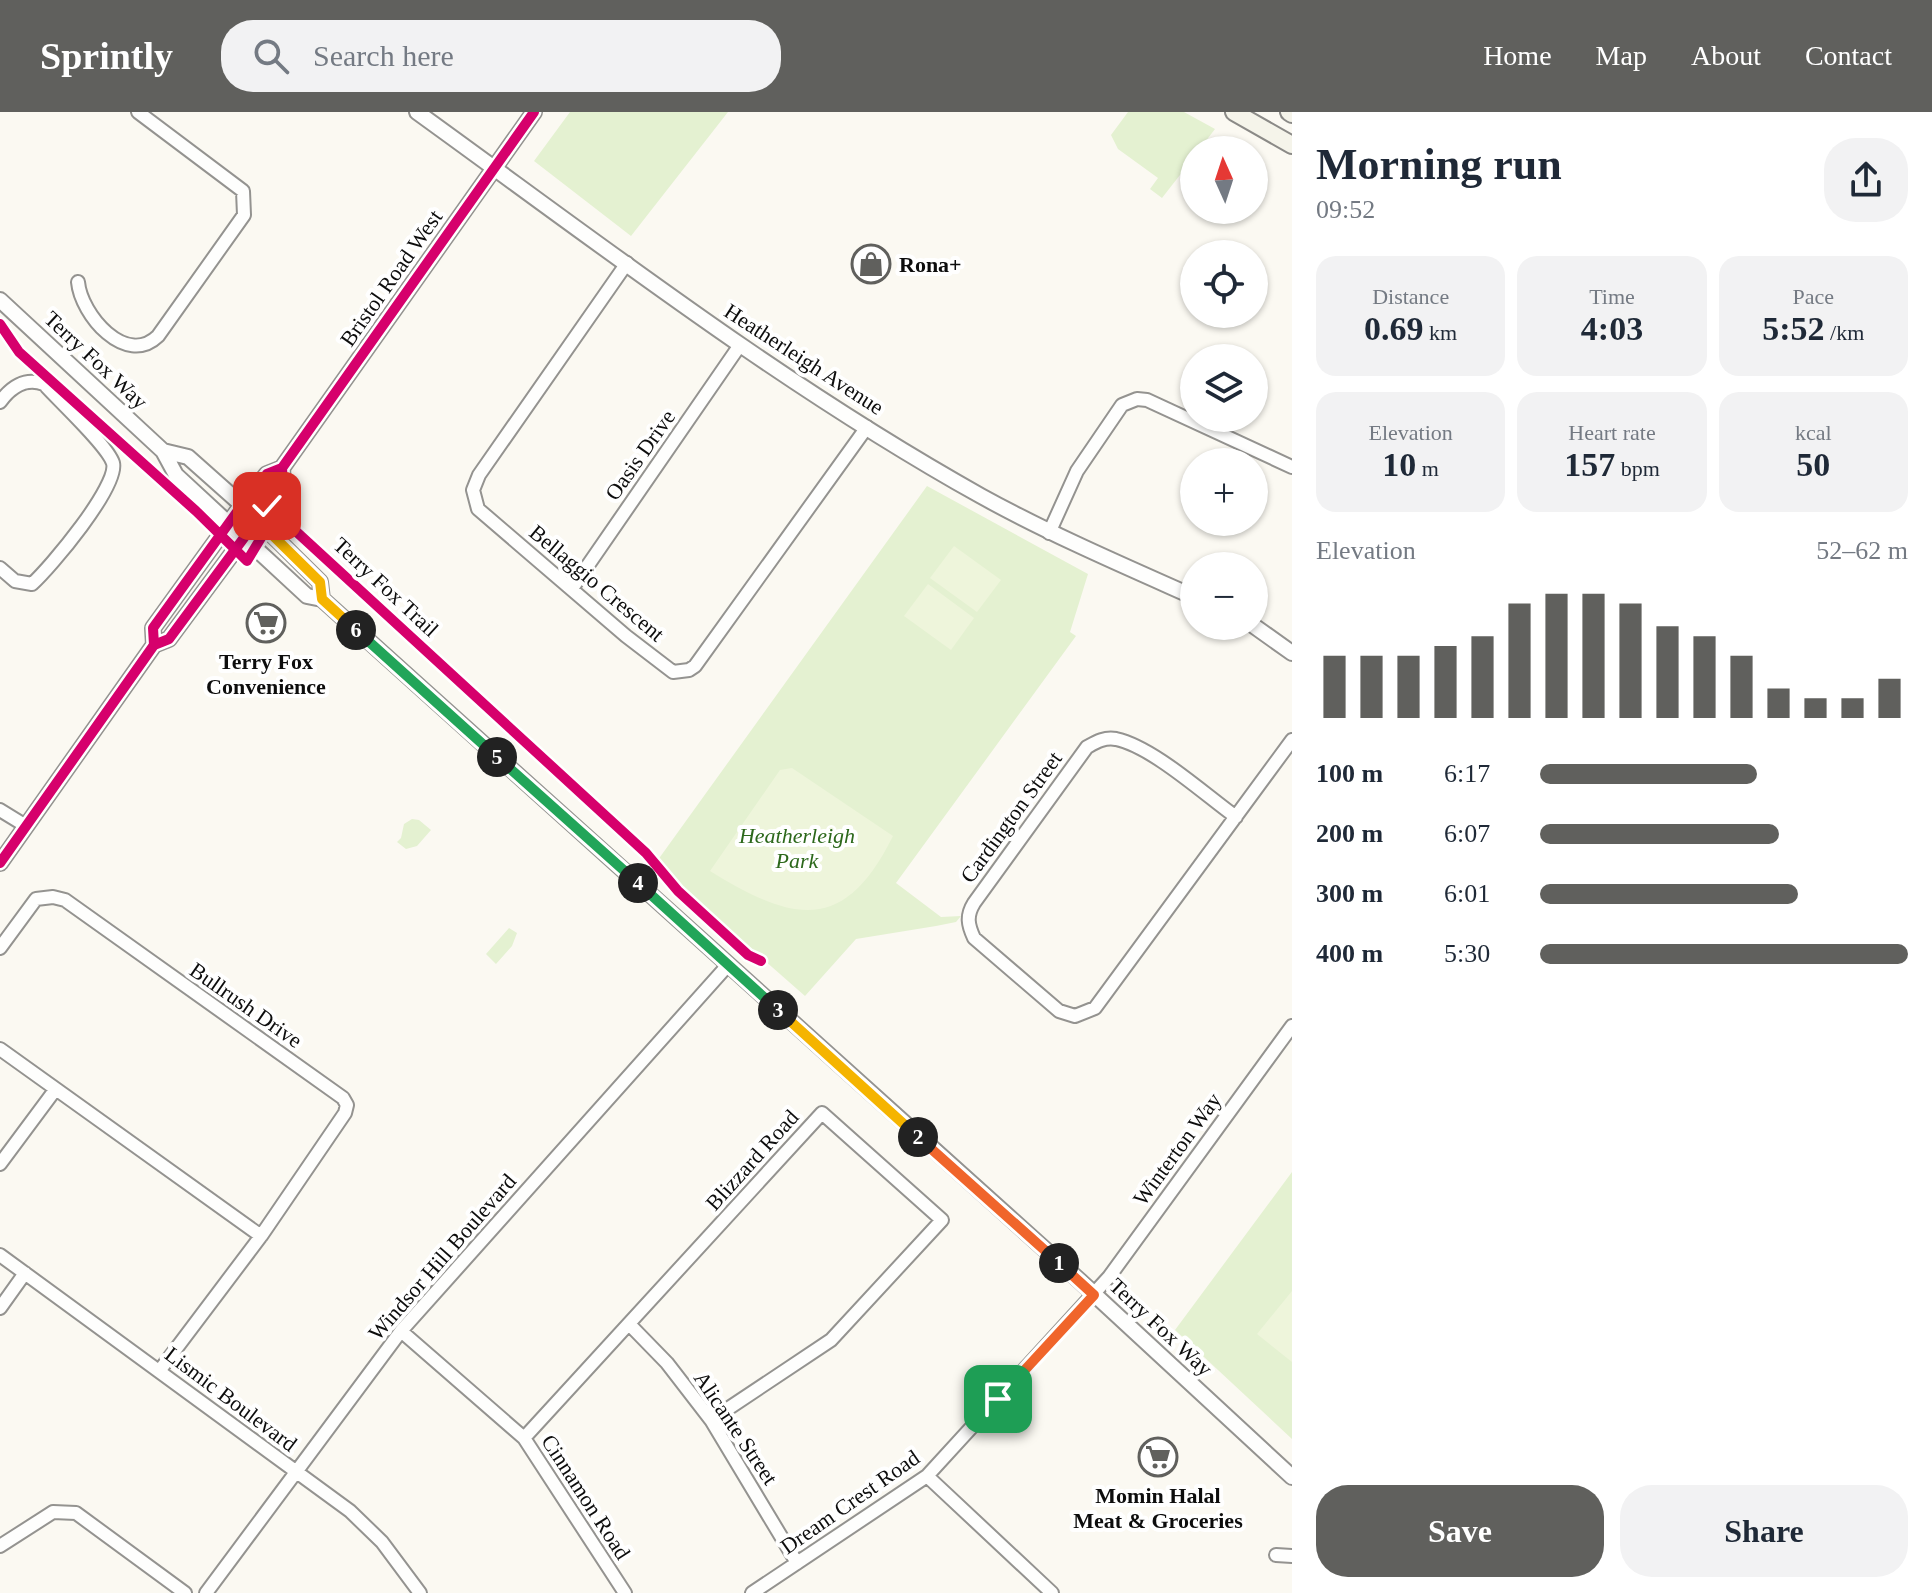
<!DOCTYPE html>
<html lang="en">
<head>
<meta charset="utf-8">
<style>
  :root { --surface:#fff; --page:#f2f2f3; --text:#1f2937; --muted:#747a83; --accent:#60605d }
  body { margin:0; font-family:"Times New Roman",serif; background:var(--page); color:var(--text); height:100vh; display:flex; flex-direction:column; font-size:30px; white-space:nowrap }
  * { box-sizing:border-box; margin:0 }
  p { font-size:26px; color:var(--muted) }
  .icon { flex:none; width:44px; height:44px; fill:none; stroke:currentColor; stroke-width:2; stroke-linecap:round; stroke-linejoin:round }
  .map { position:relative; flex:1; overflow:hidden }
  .sheet { display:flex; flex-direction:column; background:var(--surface); width:640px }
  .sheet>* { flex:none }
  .needle { width:52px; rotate:357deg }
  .tools { position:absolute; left:1180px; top:24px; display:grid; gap:16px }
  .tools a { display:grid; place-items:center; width:88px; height:88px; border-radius:50%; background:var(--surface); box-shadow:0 2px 6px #0004; font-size:40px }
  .pin { position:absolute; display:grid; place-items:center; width:68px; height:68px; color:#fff; margin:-34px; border-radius:16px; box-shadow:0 4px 12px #0006 }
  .km { position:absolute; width:40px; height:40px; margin:-20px; border-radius:50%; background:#222; color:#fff; font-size:22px; line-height:40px; text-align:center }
  .round { display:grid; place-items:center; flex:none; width:84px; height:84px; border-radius:32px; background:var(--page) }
  .headline { display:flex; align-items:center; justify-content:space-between; height:136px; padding:0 24px }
  h1 { font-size:44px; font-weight:600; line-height:60px }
  .figures { display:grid; grid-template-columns:repeat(3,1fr); gap:12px; height:136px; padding:8px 24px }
  .figures div { display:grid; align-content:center; border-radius:20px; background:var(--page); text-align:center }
  .figures b { font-size:34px; font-weight:600 }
  .figures small { font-size:22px; font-weight:400 }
  .figures p { font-size:22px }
  .chart { height:224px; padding:16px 24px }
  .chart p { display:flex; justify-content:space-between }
  .chart svg { width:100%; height:144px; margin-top:8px; stroke:var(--accent); stroke-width:6 }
  .cta { display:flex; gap:16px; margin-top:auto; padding:16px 24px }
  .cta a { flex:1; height:92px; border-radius:32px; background:var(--accent); color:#fff; font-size:32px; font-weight:600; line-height:92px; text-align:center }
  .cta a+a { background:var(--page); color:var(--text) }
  ul { padding:0 24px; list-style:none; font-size:26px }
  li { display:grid; grid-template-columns:128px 96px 1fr; align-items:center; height:60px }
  li i { height:20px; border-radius:10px; background:var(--accent) }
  header { display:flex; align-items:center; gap:48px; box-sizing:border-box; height:112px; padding:0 40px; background:var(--accent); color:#fff }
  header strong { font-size:38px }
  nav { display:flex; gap:44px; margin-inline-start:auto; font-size:28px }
  .search { width:560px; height:72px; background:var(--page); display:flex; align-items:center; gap:20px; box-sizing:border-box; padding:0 28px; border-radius:32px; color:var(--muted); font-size:30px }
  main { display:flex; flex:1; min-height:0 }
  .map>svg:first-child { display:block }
  .green { fill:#e4f1d1 }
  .pitch { fill:#eef5db }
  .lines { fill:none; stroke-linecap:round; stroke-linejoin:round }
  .minor-casing { stroke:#949390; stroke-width:16 }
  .tertiary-casing { stroke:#949390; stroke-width:18 }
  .secondary-casing { stroke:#8b8a87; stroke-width:20 }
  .minor { stroke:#fefefd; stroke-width:12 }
  .tertiary { stroke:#fefefd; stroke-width:14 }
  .secondary { stroke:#f5f4ea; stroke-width:16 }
  .cycleway-casing { stroke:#fff; stroke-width:15 }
  .cycleway { stroke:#d6006c; stroke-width:10 }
  .split-1-casing { stroke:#fff; stroke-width:16 }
  .split-2-casing { stroke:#fff; stroke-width:16 }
  .split-3-casing { stroke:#fff; stroke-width:16 }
  .split-4-casing { stroke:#fff; stroke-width:16 }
  .split-5-casing { stroke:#fff; stroke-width:16 }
  .split-6-casing { stroke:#fff; stroke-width:16 }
  .split-7-casing { stroke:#fff; stroke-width:16 }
  .split-1 { stroke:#f0652b; stroke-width:10 }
  .split-2 { stroke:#f0652b; stroke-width:10 }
  .split-3 { stroke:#f5b400; stroke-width:10 }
  .split-4 { stroke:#22a559; stroke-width:10 }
  .split-5 { stroke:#22a559; stroke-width:10 }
  .split-6 { stroke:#22a559; stroke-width:10 }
  .split-7 { stroke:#f5b400; stroke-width:10 }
  .labels { text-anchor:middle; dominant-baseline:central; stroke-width:8; stroke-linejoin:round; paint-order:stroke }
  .poi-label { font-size:22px; font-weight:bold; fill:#0d0d0d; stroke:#fff }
  .street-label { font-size:22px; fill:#0d0d0d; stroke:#fff }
  .park-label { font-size:22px; font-style:italic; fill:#2c681b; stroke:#fff }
</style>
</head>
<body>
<header>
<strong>Sprintly</strong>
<div class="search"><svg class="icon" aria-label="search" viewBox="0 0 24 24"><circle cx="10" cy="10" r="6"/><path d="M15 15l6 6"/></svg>Search here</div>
<nav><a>Home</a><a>Map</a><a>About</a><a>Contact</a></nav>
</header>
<main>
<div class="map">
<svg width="1292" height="1481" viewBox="0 0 1292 1481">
  <rect width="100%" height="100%" fill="#fbf9f2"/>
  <path class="green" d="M570,0h158l-97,124 -97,-75z
    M1128,0h56l31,17 -16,21h-5v7l-32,41 -12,-9 8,-11 -40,-29 -7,-14z
    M927,374l161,88 -18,58 6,4 -180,247 45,34 20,-1 -5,6 -20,4 -80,13 -51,57 -150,-132z
    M412,707l7,1 12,10 -14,16 -11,3 -9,-7 4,-4 3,-14z
    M509,816l8,5 -5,13 -16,18 -10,-10z
    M1292,1060v267l-117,-109z"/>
  <path class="pitch" d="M954,434l47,34 -24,32 -47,-34z
    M928,472l46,34 -23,32 -47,-34z
    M792,656l101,68c-49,99 -100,86 -183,35l70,-101z
    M1292,1179v71l-35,-28z"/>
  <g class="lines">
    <defs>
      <path id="minor" d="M627,151l-148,212 -6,15 5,19 148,127 47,36 16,-2 6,-4 172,-239
        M78,170c3,33 48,85 80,54l86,-121 -1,-24 -105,-79
        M0,290c11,-15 25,-25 44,-18 15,17 63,61 69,79 6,23 -63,105 -81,121l-17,-3 -15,-13
        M1049,421l28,-62 45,-66 15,-6 10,1 145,67
        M573,475l167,-242
        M0,698l26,16
        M1236,705c-32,-23 -83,-70 -120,-78 -12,-2 -20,3 -29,8l-113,156c-8,13 -6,22 0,35l85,73 16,5 20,-8 197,-268
        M0,836l36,-49 17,-2 12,3 278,198 4,7 -2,8 -84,123 -101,134
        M0,937l261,187
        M0,1052l55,-74
        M0,1143l350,256 32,31 38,51
        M0,1196l25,-35
        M629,1212l38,39 44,57 86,143
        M401,1219l123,107 101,155
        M524,1326l298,-325 120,107 -111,120 -120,80
        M927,1364l125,117
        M0,1434l53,-34 23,1 109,80
        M1276,1443l16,1
        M206,1481l195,-262 327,-366
        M752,1481l175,-117 182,-199 183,-251"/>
      <path id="tertiary" d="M417,0c184,133 365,273 564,384 69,38 141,69 213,101
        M0,188l163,151 13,24 131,121 15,3 758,682 212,196
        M163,339l25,6 54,48 78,77 2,17
        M1254,514l38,27
        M154,533l-1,-17 89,-123 25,-31 15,-6 252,-356
        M0,751l154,-218 15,-6 114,-154 -1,-17"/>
      <path id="secondary" d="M1234,0l58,33
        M1289,0l3,2"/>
    </defs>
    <use href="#minor" class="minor-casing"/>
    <use href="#tertiary" class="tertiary-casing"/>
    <use href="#secondary" class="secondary-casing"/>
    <use href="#minor" class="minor"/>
    <use href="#tertiary" class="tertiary"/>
    <use href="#secondary" class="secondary"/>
    <defs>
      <path id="cycleway" d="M0,212l19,28 177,159 51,50 29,-48 370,340 32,38 70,64 13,6
        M154,533l-1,-17 89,-123 25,-31 15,-6 252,-356
        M0,751l154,-218 15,-6 114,-154 -1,-17"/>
    </defs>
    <use href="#cycleway" class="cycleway-casing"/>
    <use href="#cycleway" class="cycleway"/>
  </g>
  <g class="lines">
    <defs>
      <path id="split-1" d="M998,1287l96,-104 -35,-32"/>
      <path id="split-2" d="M918,1025l141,126"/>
      <path id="split-3" d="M778,898l140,127"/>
      <path id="split-4" d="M638,771l140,127"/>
      <path id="split-5" d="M497,645l141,126"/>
      <path id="split-6" d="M356,518l141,127"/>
      <path id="split-7" d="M267,394l-10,14 63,62 2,17 34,31"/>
    </defs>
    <use href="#split-1" class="split-1-casing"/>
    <use href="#split-2" class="split-2-casing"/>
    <use href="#split-3" class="split-3-casing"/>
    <use href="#split-4" class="split-4-casing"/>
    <use href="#split-5" class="split-5-casing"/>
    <use href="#split-6" class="split-6-casing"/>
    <use href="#split-7" class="split-7-casing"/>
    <use href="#split-1" class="split-1"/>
    <use href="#split-2" class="split-2"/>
    <use href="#split-3" class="split-3"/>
    <use href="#split-4" class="split-4"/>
    <use href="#split-5" class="split-5"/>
    <use href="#split-6" class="split-6"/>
    <use href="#split-7" class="split-7"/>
  </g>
  <defs>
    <symbol id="shop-ring" viewBox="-11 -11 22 22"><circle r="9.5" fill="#fff" stroke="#60605d" stroke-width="1.5"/><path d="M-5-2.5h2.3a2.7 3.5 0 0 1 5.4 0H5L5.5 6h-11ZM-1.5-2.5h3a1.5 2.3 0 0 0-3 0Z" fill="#60605d"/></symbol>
    <symbol id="supermarket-ring" viewBox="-11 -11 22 22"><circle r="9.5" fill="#fff" stroke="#60605d" stroke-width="1.5"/><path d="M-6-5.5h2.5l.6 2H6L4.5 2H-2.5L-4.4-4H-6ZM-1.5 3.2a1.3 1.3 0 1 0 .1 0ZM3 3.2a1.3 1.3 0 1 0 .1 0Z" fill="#60605d"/></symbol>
  </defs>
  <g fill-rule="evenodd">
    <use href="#shop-ring" x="849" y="130" width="44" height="44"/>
    <use href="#supermarket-ring" x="244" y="489" width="44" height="44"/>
    <use href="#supermarket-ring" x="1136" y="1323" width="44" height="44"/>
  </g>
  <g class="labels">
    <g class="poi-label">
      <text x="899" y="152" text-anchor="start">Rona+</text>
      <text x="266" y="549">Terry Fox<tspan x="266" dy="25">Convenience</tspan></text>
      <text x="1158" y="1383">Momin Halal<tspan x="1158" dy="25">Meat &amp; Groceries</tspan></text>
    </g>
    <g class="street-label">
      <text transform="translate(391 166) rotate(-55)">Bristol Road West</text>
      <text transform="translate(804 247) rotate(33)">Heatherleigh Avenue</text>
      <text transform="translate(96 248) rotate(43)">Terry Fox Way</text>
      <text transform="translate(640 343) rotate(-55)">Oasis Drive</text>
      <text transform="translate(597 471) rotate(40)">Bellaggio Crescent</text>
      <text transform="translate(386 475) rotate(43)">Terry Fox Trail</text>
      <text transform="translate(1011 705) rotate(-54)">Cardington Street</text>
      <text transform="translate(246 893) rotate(35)">Bullrush Drive</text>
      <text transform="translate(1177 1037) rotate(-54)">Winterton Way</text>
      <text transform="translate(752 1048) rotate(-48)">Blizzard Road</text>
      <text transform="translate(442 1145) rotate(-49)">Windsor Hill Boulevard</text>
      <text transform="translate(1161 1215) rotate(43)">Terry Fox Way</text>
      <text transform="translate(231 1287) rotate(37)">Lismic Boulevard</text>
      <text transform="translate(736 1316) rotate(56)">Alicante Street</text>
      <text transform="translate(586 1385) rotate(57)">Cinnamon Road</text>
      <text transform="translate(850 1390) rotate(-35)">Dream Crest Road</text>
    </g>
    <g class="park-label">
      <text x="797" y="723">Heatherleigh<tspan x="797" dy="25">Park</tspan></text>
    </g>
  </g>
</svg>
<div class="tools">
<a><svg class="needle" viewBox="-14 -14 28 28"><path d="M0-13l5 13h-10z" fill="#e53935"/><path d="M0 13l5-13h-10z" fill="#747a83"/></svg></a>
<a><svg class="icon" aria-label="locate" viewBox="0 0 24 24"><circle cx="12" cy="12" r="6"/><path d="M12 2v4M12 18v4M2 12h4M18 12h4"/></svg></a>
<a><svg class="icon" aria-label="layers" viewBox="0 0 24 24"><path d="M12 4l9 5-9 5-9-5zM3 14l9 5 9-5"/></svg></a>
<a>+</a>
<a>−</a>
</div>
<div class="pin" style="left:998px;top:1287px;background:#1e9e55"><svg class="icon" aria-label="arrive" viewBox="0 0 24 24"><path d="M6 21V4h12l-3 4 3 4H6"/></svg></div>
<div class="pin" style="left:267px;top:394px;background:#d93025"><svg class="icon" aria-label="check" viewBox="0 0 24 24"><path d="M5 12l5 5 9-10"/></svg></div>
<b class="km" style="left:1059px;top:1151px">1</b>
<b class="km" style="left:918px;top:1025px">2</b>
<b class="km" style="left:778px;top:898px">3</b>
<b class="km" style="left:638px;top:771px">4</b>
<b class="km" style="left:497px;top:645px">5</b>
<b class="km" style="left:356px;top:518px">6</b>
</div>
<section class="sheet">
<div class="headline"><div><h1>Morning run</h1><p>09:52</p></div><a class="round"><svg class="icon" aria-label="share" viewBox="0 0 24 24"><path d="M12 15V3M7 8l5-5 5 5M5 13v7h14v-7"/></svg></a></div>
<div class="figures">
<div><p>Distance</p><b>0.69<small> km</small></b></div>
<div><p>Time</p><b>4:03</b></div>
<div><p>Pace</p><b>5:52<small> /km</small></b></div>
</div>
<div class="figures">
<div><p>Elevation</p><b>10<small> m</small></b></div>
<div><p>Heart rate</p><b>157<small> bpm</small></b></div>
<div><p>kcal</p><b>50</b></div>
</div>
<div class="chart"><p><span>Elevation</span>52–62 m</p>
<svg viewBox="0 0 160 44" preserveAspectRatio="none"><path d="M5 44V25M15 44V25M25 44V25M35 44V22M45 44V19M55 44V9M65 44V6M75 44V6M85 44V9M95 44V16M105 44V19M115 44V25M125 44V35M135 44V38M145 44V38M155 44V32"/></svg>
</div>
<ul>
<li><b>100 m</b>6:17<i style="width:59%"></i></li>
<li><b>200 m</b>6:07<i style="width:65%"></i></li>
<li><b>300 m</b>6:01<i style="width:70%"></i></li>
<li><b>400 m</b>5:30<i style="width:100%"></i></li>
</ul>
<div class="cta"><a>Save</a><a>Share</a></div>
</section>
</main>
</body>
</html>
